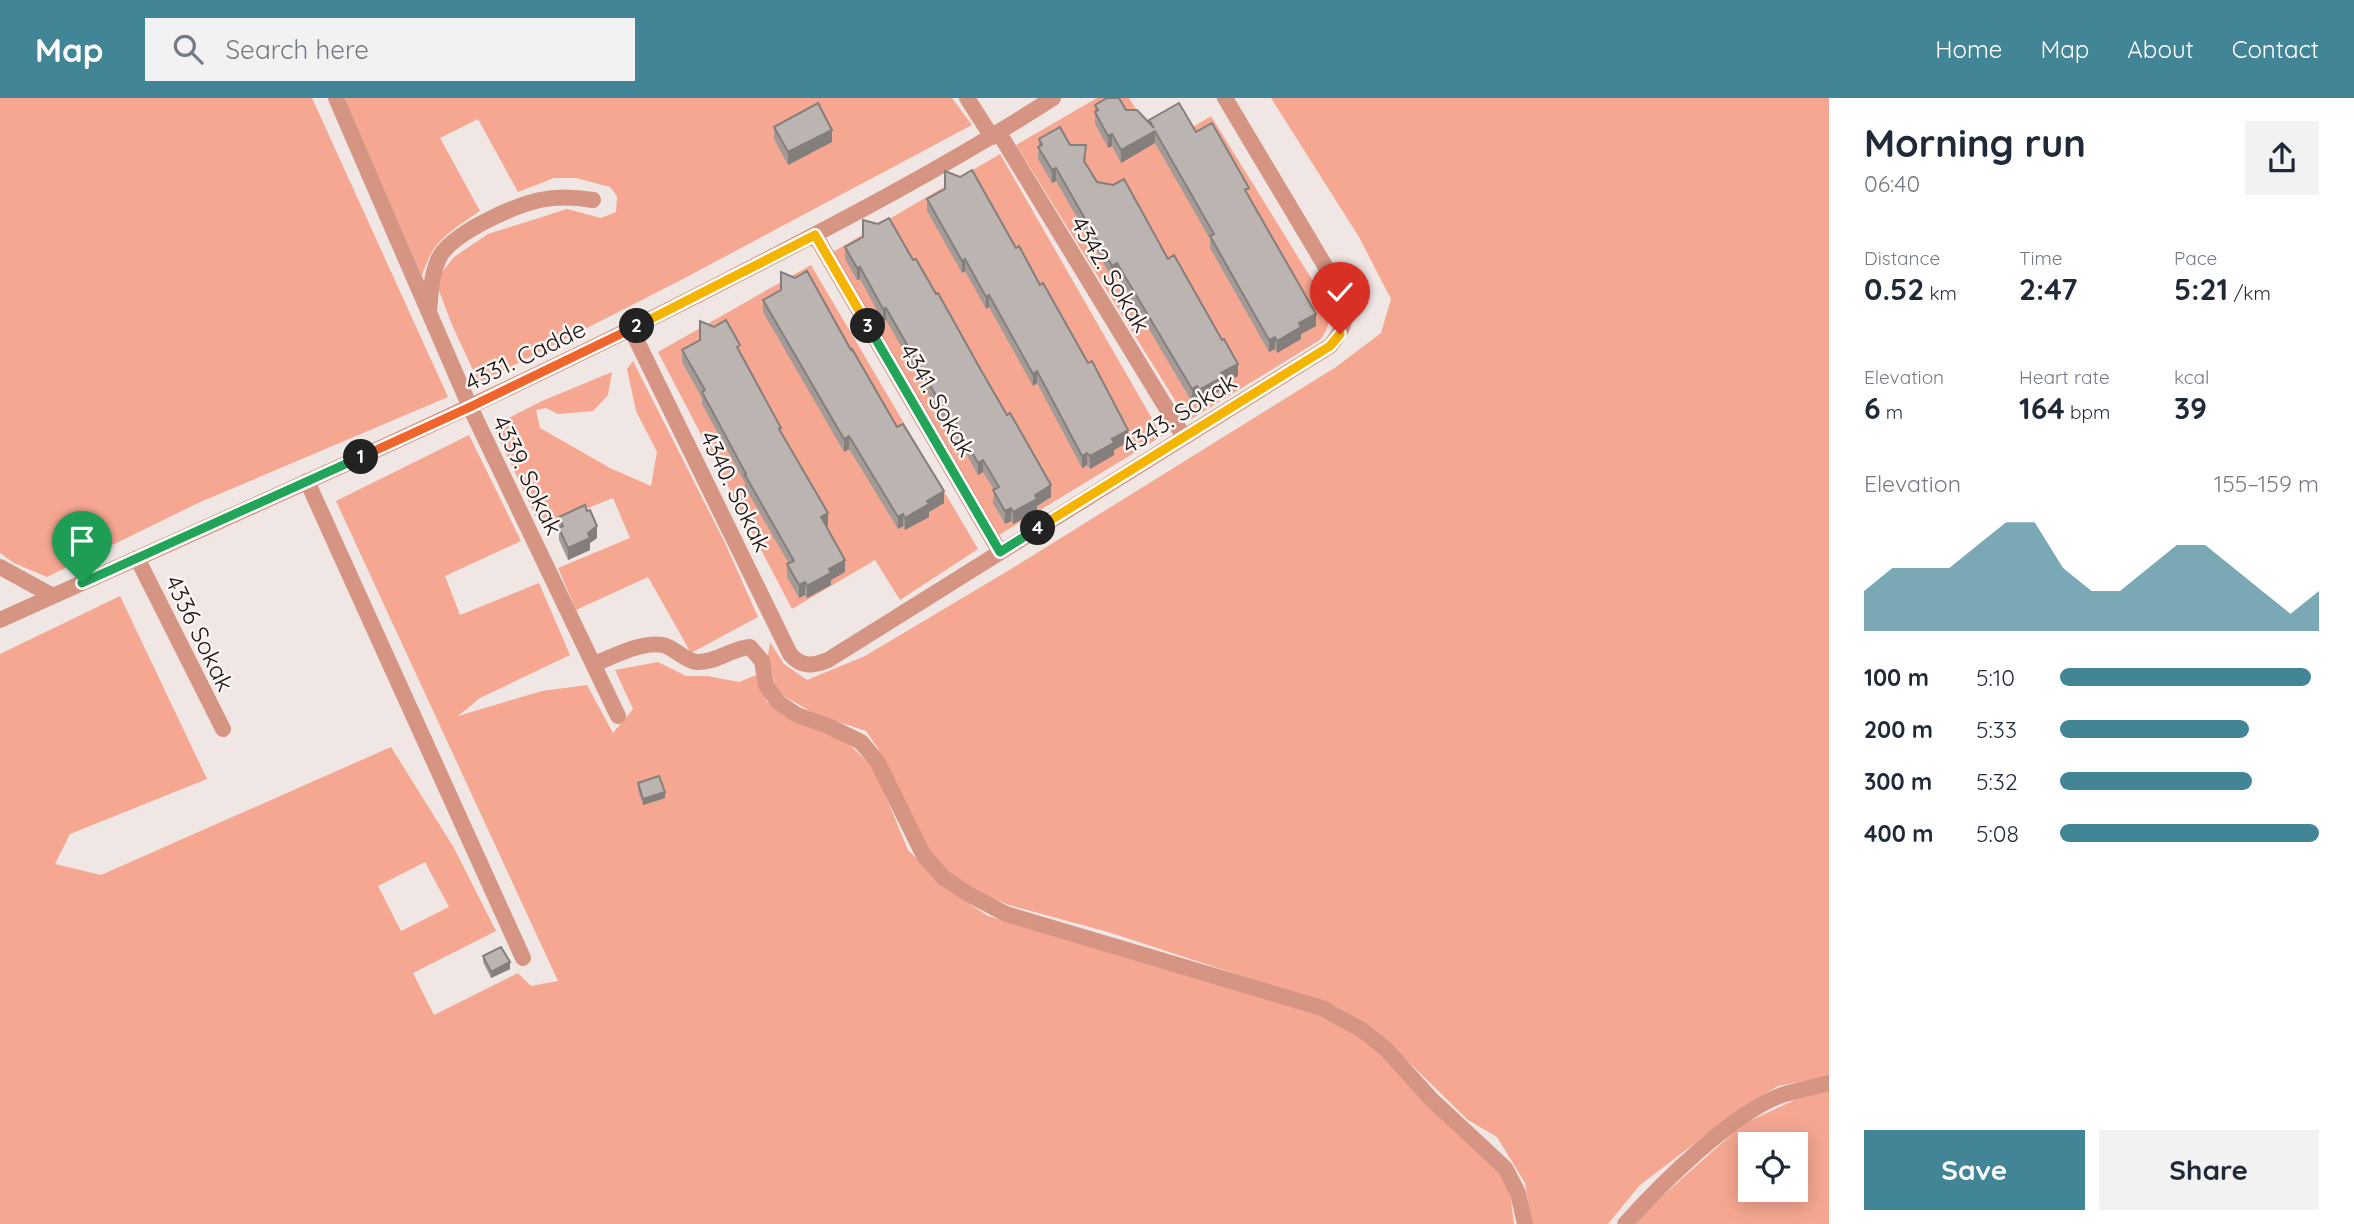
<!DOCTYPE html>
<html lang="en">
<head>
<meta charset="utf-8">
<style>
  :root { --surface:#fff; --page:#f2f2f3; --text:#1f2937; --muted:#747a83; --accent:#428596 }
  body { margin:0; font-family:Quicksand,sans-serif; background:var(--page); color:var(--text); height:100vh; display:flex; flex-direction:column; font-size:26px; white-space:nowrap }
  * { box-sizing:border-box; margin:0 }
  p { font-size:23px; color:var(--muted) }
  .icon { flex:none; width:38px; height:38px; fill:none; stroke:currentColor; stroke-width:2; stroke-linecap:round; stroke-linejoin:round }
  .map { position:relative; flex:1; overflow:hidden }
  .sheet { display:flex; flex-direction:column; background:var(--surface); width:525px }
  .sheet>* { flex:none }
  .controls { position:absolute; left:1738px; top:1034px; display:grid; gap:14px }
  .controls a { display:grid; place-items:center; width:70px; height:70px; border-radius:0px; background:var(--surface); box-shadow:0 4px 18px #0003; font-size:35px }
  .pin { position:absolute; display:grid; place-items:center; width:60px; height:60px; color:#fff; margin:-72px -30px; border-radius:50% 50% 50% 0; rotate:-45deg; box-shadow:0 0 7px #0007 }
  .pin .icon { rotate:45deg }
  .km { position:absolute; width:35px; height:35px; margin:-18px; border-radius:50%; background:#222; color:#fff; font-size:19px; line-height:35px; text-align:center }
  .round { display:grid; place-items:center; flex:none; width:74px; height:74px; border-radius:0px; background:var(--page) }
  .head { display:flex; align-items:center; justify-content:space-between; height:119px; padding:0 35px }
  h1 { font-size:38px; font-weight:700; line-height:52px }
  .metrics { display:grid; grid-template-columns:repeat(3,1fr); gap:10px; height:119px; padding:7px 35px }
  .metrics div { display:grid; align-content:center }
  .metrics b { font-size:30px; font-weight:700 }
  .metrics small { font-size:19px; font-weight:400 }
  .metrics p { font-size:19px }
  .chart { height:196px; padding:14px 35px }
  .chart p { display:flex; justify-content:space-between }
  .chart svg { width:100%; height:126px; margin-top:7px; fill:var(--accent); opacity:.7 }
  .button { display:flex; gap:14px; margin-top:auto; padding:14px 35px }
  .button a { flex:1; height:80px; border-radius:0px; background:var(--accent); color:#fff; font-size:28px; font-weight:700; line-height:80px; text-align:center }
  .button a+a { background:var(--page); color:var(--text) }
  ul { padding:0 35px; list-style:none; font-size:23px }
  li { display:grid; grid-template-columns:112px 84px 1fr; align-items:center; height:52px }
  li i { height:18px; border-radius:9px; background:var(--accent) }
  header { display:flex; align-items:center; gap:42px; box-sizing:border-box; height:98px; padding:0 35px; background:var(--accent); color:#fff }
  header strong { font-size:33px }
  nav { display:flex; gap:38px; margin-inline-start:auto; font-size:24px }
  .search { width:490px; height:63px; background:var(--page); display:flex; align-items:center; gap:18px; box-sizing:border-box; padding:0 24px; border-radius:0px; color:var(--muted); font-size:26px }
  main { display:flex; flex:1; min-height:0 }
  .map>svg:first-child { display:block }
  .green { fill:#f5a791; fill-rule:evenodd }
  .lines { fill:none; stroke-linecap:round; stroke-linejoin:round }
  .minor { stroke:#d69583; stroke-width:16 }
  .wall { fill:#a29b98 }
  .shaded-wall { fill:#847e7c }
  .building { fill:#bcb4b1; stroke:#847e7c; stroke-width:2 }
  .split-1-casing { stroke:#fff; stroke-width:14 }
  .split-2-casing { stroke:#fff; stroke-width:14 }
  .split-3-casing { stroke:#fff; stroke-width:14 }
  .split-4-casing { stroke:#fff; stroke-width:14 }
  .split-5-casing { stroke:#fff; stroke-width:14 }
  .split-1 { stroke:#22a559; stroke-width:9 }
  .split-2 { stroke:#f0652b; stroke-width:9 }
  .split-3 { stroke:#f5b400; stroke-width:9 }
  .split-4 { stroke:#22a559; stroke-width:9 }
  .split-5 { stroke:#f5b400; stroke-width:9 }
  .labels { text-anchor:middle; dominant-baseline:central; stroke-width:5; stroke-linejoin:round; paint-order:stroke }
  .street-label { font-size:24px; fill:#191615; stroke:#fdf5f2 }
</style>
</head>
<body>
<header>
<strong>Map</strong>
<div class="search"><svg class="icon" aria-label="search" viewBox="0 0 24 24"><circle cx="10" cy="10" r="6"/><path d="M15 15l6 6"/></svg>Search here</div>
<nav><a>Home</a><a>Map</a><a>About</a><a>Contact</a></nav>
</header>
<main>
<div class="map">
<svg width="1829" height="1126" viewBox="0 0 1829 1126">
  <rect width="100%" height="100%" fill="#f0e7e5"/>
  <path class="green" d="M0,0h312l136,299 -250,106 -151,74 -33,-14 -14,-10z
    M347,0h605l20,27 -291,155 -202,103 -27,-58 -14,-37 4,-16 12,-15 34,-23 79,-25 34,9 15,-6 1,-16 -7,-9 -34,-9h-22l-36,14 -40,-73 -38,19 40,73c-30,21 -47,28 -58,65l-77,-177z
    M1097,0h32l31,49 51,-31 116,188c3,15 3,23 -7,36l-132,81 -172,-276z
    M1271,0h558v978l-51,10 -33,19 -105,80 -32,39h-76l-7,-41 -28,-46 -29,-17 -88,-86 -43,-27 -229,-75 -99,-27 -42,-17 -28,-21 -40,-72 -20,-45 -13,-19 -49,-16 -40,-23 -9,-36 2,-14 14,22 23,16 58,-24 146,-87 325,-202 45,-34 10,-34 -32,-62z
    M1000,56l162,282 -163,99 -166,-283z
    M811,167l167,284 -78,51 -25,-40 -83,49 -134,-257z
    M633,263l92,182 33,74 -67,36 -43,-76 -72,33 -18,-42 72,-30 -17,-40 -72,29 -48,-101 49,-25 70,-29 -4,23 -15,16 -35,3 -12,-6 -10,2 4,18 70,40 41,18 6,-34 -21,-41 -9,-42z
    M469,337l52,106 -76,35 15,39 79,-32 31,72 -90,43 -22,18 84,-25 45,-6 26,48 20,-24 -18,-39 43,-8 28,14h21l32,6 17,-7 11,27 28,18 24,8 33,19 22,21 34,82 39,39 41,27 353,104 36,29 102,102 30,34 5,39h-1514v-570l120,-58 87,183 -137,55 -15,30 46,11 290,-128 63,101 42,83 -83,42 21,42 84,-42 13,13 27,-5 -222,-480zM425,764l24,45 -48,24 -23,-45z
    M1829,991v135h-193l12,-15 95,-85 73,-34zM1750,1046h46v46h-46z"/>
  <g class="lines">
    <path class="minor" d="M336,0l134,309 148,309
      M967,0l25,39
      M999,35l185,304
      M815,137l185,317
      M429,213c2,-19 2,-36 10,-53 13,-25 74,-52 101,-58 18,-4 35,-3 53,0
      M631,231l159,325c12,14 23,12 38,6l502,-314c13,-15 16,-26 16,-45l-121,-203
      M307,383l216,477
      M137,460l86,171
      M0,469l53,29
      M0,522c246,-111 493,-219 733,-343 109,-56 218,-113 320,-179
      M594,566c19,-7 47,-23 69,-19 12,3 22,16 34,17 19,1 35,-14 53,-15l12,14 4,24 12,17 19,13 31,11 33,16 16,19 47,95 20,22 26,17 36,19 316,94 40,22 24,19 45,50 74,69 13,25 7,31
      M1625,1126c35,-39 108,-112 157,-129 15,-5 32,-8 47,-12"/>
  </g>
  <path class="wall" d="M1095,7l31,5 23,14v-4l47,12 53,64 67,130 -15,8v5l-24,14 -2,-4 -6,3 -59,-104v-9l-55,-96 -34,20 -9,-17 -4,2 -13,-24z
    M774,29l58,15 -44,23 -14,-26z
    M1039,41l31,6 16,12 -1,6 12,19 71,77 70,117 -15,8v5l-24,13 -2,-3 -5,3 -75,-127 -5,3 -56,-97 -4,2 -14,-24z
    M927,101l89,49 112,194 -14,8v5l-24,14 -3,-4 -5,3 -45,-85 -4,3 -44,-79 -3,2 -21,-38 -3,2 -35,-62z
    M845,149l68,13 23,34 46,78 69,125 -14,9v5l-24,13 -2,-3 -6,3 -12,-21 1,-13 -11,-18 -5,3 -24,-43 -3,2 -65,-114 -3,1 -23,-42 -3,1 -12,-21z
    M763,202l88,50 93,153 -15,9v5l-24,13 -2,-4 -5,3 -47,-77 -2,-3 -5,3 -81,-140z
    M700,242l40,13 88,172 -2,1 19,46 -14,8v5l-24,13 -2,-3 -6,3 -12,-21v-13h2l-44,-77v-4l-43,-79v-6l-20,-36v-12z
    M559,419l38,21 -7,5v7l-22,10 -9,-20z
    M638,685l27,15 -22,7 -5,-15z
    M483,858l27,13 -19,9 -8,-16z"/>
  <path class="shaded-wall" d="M832,32v12l-44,23v-13z
    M1155,33v12l-34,20v-13z
    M1112,36v12l-4,2v-12z
    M1056,70v13l-4,2v-13z
    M965,161v12l-3,2v-12z
    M1117,165v12l-5,3v-12z
    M860,169v12l-3,1v-12z
    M989,197v12l-3,2v-12z
    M886,210v12l-3,1v-12z
    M1316,216v12l-15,8v5l-24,14v-12l22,-18z
    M1275,239v12l-6,3v-12z
    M1238,266v12l-15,8v5l-24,13v-12l22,-17z
    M1037,273v12l-4,3v-12z
    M1197,288v13l-5,3v-13z
    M954,322v12l-3,2v-12z
    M1128,332v12l-14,8v5l-24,14v-13l22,-17z
    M849,338v13l-5,3v-13z
    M1087,355v12l-5,3v-12z
    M983,362v12l-5,3v-12z
    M1051,387v12l-14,9v5l-24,13v-12l22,-17z
    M944,393v12l-15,9v5l-24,13v-12l22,-17z
    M1011,410v13l-6,3v-13z
    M828,415v12l-7,4v-12z
    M903,416v12l-5,3v-12z
    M597,428v12l-7,5v7l-22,10v-12z
    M845,462v12l-14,8v5l-24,13v-12l22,-17z
    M805,484v13l-6,3v-13z
    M665,694v6l-22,7v-6z
    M510,864v7l-19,9v-6z"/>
  <path class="building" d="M1107,0h12l7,12h11l17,18 -5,-8 30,-17 17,29 16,-9 37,65 -4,2 71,124 -17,9 2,4 -24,14 -2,-4 -6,3 -59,-104 4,-2 -59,-103 -34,19 -9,-16 -4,2 -13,-24 3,-2 -3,-5z
    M818,5l14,27 -44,22 -14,-25z
    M1060,29l10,18h16l-2,16 13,21 16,3 11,-6 44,80 6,-4 48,85 2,-1 14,25 -17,9 2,4 -24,13 -2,-4 -5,3 -75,-126 -5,3 -56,-98 -4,2 -14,-23 4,-2 -3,-6z
    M972,72l44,78 3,-2 21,39 3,-2 45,80 4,-2 36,69 -16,9 2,4 -24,13 -3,-3 -5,3 -45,-85 -4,3 -44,-79 -3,2 -21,-38 -3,2 -35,-62 18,-10v-18l15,6z
    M889,120l24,42 3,-1 20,35 2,-1 44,79 25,43 3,-2 41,72 -16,10 2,4 -24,13 -2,-4 -6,3 -12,-21 6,-3 -16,-27 -5,3 -24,-43 -3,2 -65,-114 -3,1 -23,-42 -3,1 -12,-21 18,-10v-17l15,4z
    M807,173l44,79 1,-1 45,78 6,-3 41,67 -17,10 2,3 -24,14 -2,-4 -5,3 -49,-81 -5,3 -81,-139 18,-10v-18l14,6z
    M726,222l14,25 -3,2 44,81 -2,1 49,84 -7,4 24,43 -16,9 2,4 -24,13 -2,-4 -6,3 -12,-21 7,-3 -49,-86 1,-1 -44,-82 3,-2 -23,-40 18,-10v-19l14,6z
    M585,407l2,6 3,-1 7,16 -9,7 2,5 -22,10 -9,-20 4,-2 -4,-9z
    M659,678l6,16 -22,7 -5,-16z
    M501,849l9,15 -19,10 -8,-16z"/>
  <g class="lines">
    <defs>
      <path id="split-1" d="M82,485l279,-126"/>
      <path id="split-2" d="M361,359l109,-50 167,-81"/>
      <path id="split-3" d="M637,228l178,-91 53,91"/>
      <path id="split-4" d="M868,228l132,226 38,-24"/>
      <path id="split-5" d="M1038,430l292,-182 10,-12"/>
    </defs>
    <use href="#split-1" class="split-1-casing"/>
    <use href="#split-2" class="split-2-casing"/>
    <use href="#split-3" class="split-3-casing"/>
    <use href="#split-4" class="split-4-casing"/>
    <use href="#split-5" class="split-5-casing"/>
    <use href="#split-1" class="split-1"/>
    <use href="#split-2" class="split-2"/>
    <use href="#split-3" class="split-3"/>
    <use href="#split-4" class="split-4"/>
    <use href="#split-5" class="split-5"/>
  </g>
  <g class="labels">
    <g class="street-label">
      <text transform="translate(1111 176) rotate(59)">4342. Sokak</text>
      <text transform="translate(525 257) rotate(-26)">4331. Cadde</text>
      <text transform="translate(938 302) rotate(60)">4341. Sokak</text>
      <text transform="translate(1179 315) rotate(-32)">4343. Sokak</text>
      <text transform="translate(528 377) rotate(64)">4339. Sokak</text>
      <text transform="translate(736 393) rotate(64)">4340. Sokak</text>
      <text transform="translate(200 535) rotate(64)">4336 Sokak</text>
    </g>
  </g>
</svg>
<div class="controls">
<a><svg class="icon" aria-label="locate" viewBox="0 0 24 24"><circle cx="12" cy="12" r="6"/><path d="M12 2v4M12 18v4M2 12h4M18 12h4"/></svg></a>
</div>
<div class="pin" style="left:82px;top:485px;background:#1e9e55"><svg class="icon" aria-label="arrive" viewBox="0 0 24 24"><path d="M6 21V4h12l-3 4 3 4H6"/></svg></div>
<div class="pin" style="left:1340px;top:236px;background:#d93025"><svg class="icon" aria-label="check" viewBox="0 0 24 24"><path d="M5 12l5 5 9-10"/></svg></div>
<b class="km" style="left:361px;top:359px">1</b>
<b class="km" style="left:637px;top:228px">2</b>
<b class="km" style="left:868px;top:228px">3</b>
<b class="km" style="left:1038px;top:430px">4</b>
</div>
<section class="sheet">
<div class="head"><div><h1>Morning run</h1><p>06:40</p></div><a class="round"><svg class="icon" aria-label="share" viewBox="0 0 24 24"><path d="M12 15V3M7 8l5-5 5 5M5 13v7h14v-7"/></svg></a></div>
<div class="metrics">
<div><p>Distance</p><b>0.52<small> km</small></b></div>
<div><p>Time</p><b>2:47</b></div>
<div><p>Pace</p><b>5:21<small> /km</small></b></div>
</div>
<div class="metrics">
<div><p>Elevation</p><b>6<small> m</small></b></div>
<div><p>Heart rate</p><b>164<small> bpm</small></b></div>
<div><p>kcal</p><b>39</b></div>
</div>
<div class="chart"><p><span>Elevation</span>155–159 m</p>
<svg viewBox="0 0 160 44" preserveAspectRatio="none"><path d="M0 44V30L10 22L20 22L30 22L40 14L50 6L60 6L70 22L80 30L90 30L100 22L110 14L120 14L130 22L140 30L150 38L160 30V44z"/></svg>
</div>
<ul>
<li><b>100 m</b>5:10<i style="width:97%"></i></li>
<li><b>200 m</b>5:33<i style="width:73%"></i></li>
<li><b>300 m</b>5:32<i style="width:74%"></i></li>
<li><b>400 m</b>5:08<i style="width:100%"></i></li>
</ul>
<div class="button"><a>Save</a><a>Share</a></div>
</section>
</main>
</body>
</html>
